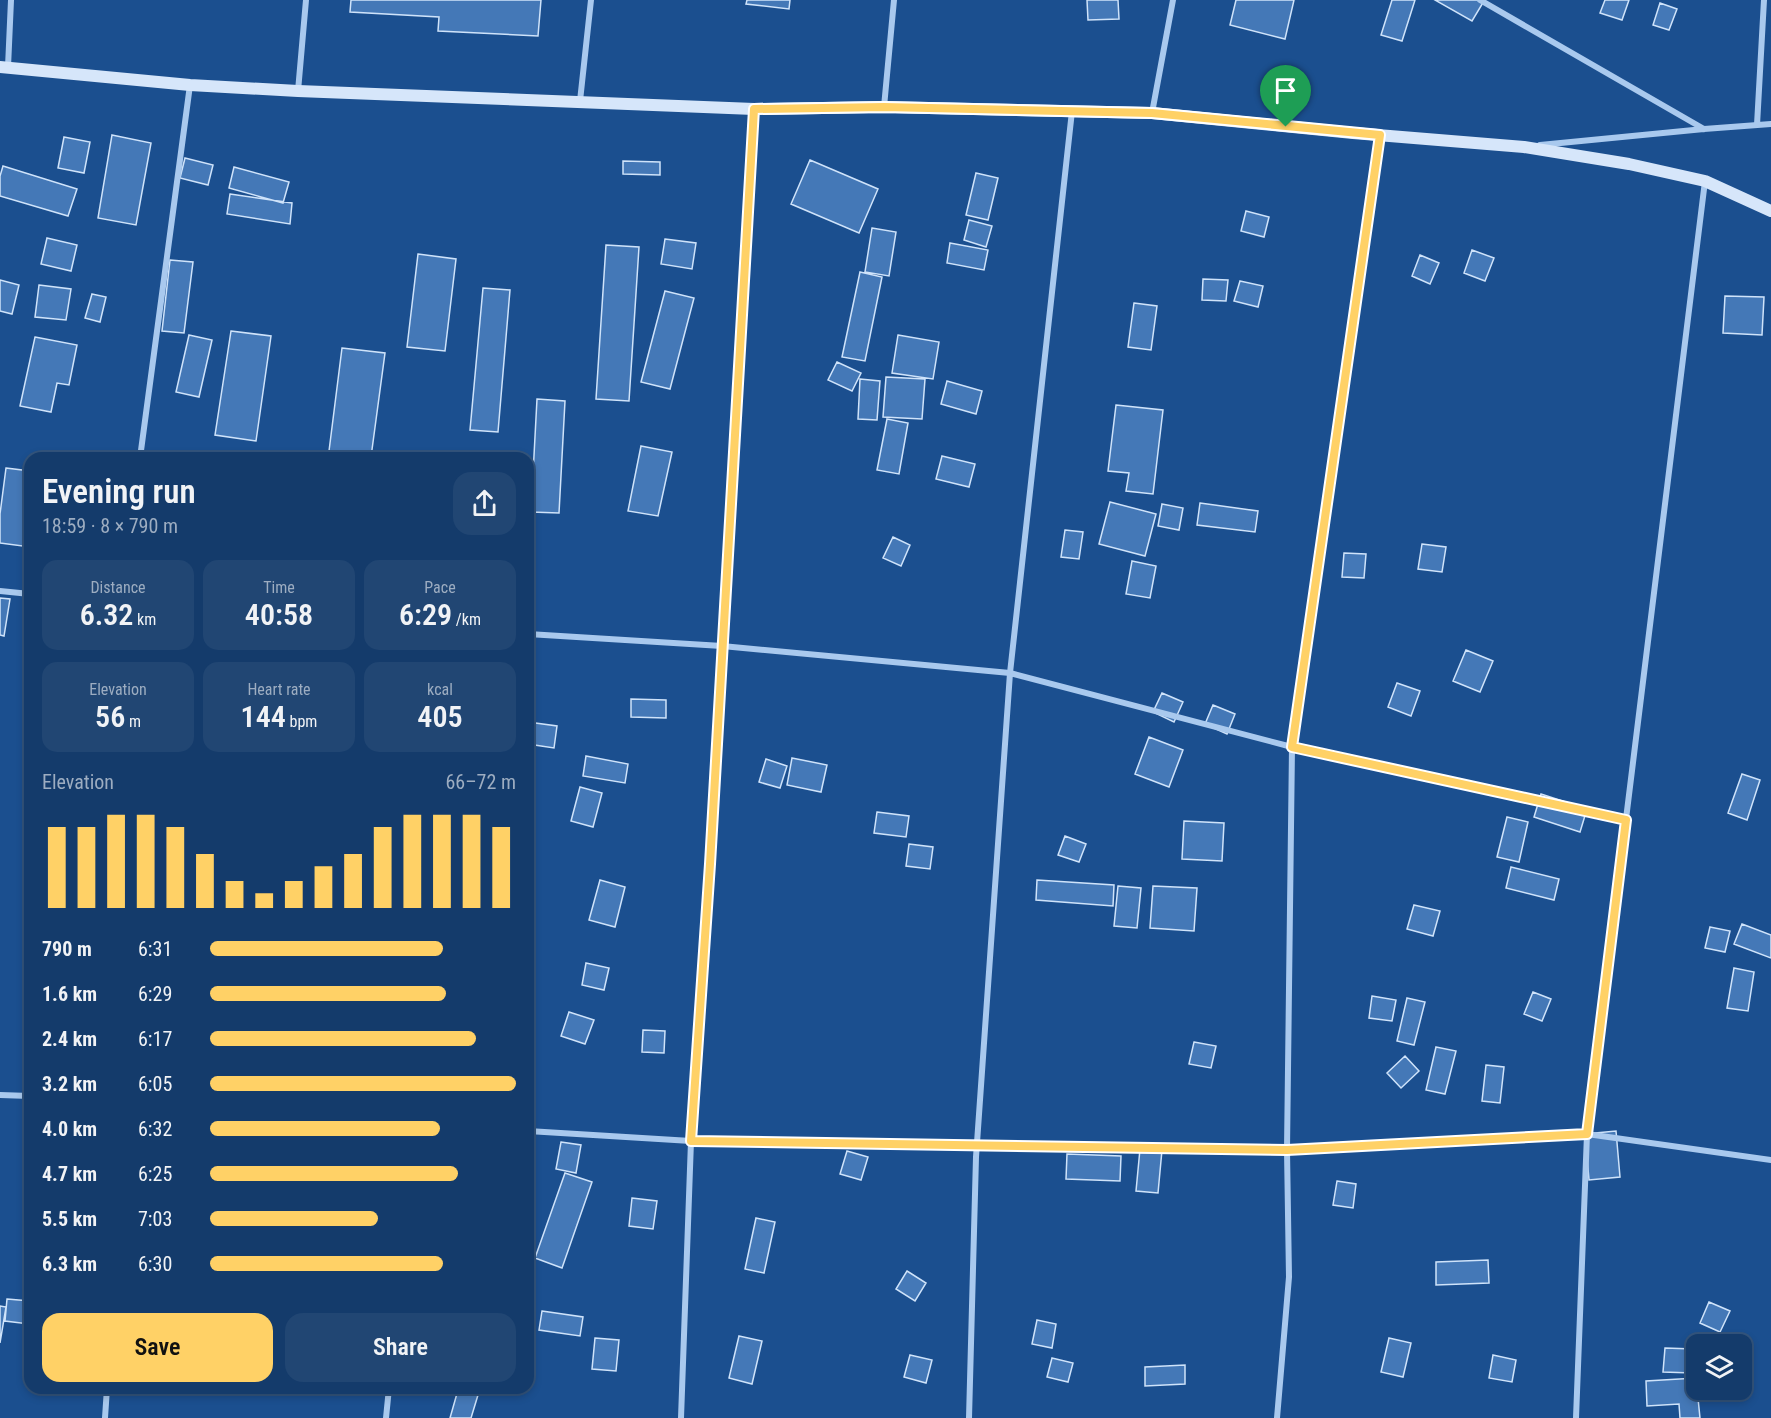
<!DOCTYPE html>
<html lang="en">
<head>
<meta charset="utf-8">
<style>
  :root { --surface:#143b6b; --page:#214673; --text:#f1f3f6; --muted:#9dadc1; --line:#33557e; --accent:#ffd166 }
  body { margin:0; font-family:"Roboto Condensed",sans-serif; background:var(--page); color:var(--text); height:100vh; display:flex; flex-direction:column; font-size:22px; white-space:nowrap }
  * { box-sizing:border-box; margin:0 }
  p { font-size:20px; color:var(--muted) }
  .icon { flex:none; width:33px; height:33px; fill:none; stroke:currentColor; stroke-width:2; stroke-linecap:round; stroke-linejoin:round }
  .map { position:relative; flex:1; overflow:hidden }
  .side { position:absolute; left:24px; top:452px; width:510px; height:942px; display:flex; flex-direction:column; background:var(--surface); border-radius:18px; box-shadow:0 3px 9px #0003,0 0 0 2px var(--line) }
  .side>* { flex:none }
  .controls { position:absolute; left:1686px; top:1334px; display:grid; gap:12px }
  .controls a { display:grid; place-items:center; width:66px; height:66px; border-radius:12px; background:var(--surface); box-shadow:0 3px 9px #0003,0 0 0 2px var(--line); font-size:30px }
  .pin { position:absolute; display:grid; place-items:center; width:51px; height:51px; color:#fff; margin:-62px -26px; border-radius:50% 50% 50% 0; rotate:-45deg; box-shadow:0 0 6px #0007 }
  .pin .icon { rotate:45deg }
  .round { display:grid; place-items:center; flex:none; width:63px; height:63px; border-radius:18px; background:var(--page) }
  .head { display:flex; align-items:center; justify-content:space-between; height:102px; padding:0 18px }
  h1 { font-size:33px; font-weight:600; line-height:45px }
  .stats { display:grid; grid-template-columns:repeat(3,1fr); gap:9px; height:102px; padding:6px 18px }
  .stats div { display:grid; align-content:center; border-radius:15px; background:var(--page); text-align:center }
  .stats b { font-size:30px; font-weight:600 }
  .stats small { font-size:16px; font-weight:400 }
  .stats p { font-size:16px }
  .chart { height:168px; padding:12px 18px }
  .chart p { display:flex; justify-content:space-between }
  .chart svg { width:100%; height:108px; margin-top:6px; stroke:var(--accent); stroke-width:6 }
  .cta { display:flex; gap:12px; margin-top:auto; padding:12px 18px }
  .cta a { flex:1; height:69px; border-radius:18px; background:var(--accent); color:#111; font-size:24px; font-weight:600; line-height:69px; text-align:center }
  .cta a+a { background:var(--page); color:var(--text) }
  ul { padding:0 18px; list-style:none; font-size:20px }
  li { display:grid; grid-template-columns:96px 72px 1fr; align-items:center; height:45px }
  li i { height:15px; border-radius:8px; background:var(--accent) }
  .map>svg:first-child { display:block }
  .building { fill:#4478b7; stroke:#cfe3fa; stroke-width:1.5 }
  .lines { fill:none; stroke-linecap:round; stroke-linejoin:round }
  .street { stroke:#a9c9ee; stroke-width:6 }
  .secondary { stroke:#d6e6fa; stroke-width:12 }
  .route-casing { stroke:#fff; stroke-width:12 }
  .route { stroke:#ffd166; stroke-width:8 }
</style>
</head>
<body>
<div class="map">
<svg width="1771" height="1418" viewBox="0 0 1771 1418">
  <rect width="100%" height="100%" fill="#1b4f8f"/>
  <path class="building" d="M351,0h190l-3,36 -100,-5 1,-14 -89,-5z
    M747,0h43l-1,9 -43,-5z
    M1087,0h31l1,19 -31,1z
    M1236,0h58l-9,39 -55,-14z
    M1392,0h23l-13,41 -21,-6z
    M1435,0h47l2,1 -12,20z
    M1605,0h24l-7,20 -22,-7z
    M1660,3l17,6 -8,21 -16,-5z
    M112,135l39,8 -15,82 -38,-7z
    M64,137l26,5 -6,31 -26,-5z
    M185,158l28,7 -5,20 -28,-7z
    M810,160l68,29 -19,44 -68,-29z
    M623,161l37,1v13l-37,-1z
    M3,166l74,23 -9,27 -68,-20v-20z
    M234,167l55,15 -6,21 -54,-15z
    M976,173l22,5 -10,42 -22,-5z
    M230,194l62,9 -2,21 -63,-10z
    M1246,211l23,6 -5,20 -23,-6z
    M969,220l23,6 -6,21 -22,-7z
    M872,228l24,4 -7,44 -24,-4z
    M47,238l30,7 -6,26 -30,-7z
    M665,239l31,4 -4,26 -31,-5z
    M950,243l38,7 -4,20 -37,-7z
    M606,245l33,2 -10,154 -33,-2z
    M1472,250l22,8 -9,23 -21,-8z
    M418,254l38,5 -11,92 -38,-4z
    M1420,255l19,8 -9,21 -18,-8z
    M170,260l23,2 -9,71 -22,-2z
    M860,272l22,5 -17,84 -23,-4z
    M1203,279l25,1 -2,21 -24,-1z
    M0,280l19,5 -7,29 -12,-3z
    M1240,281l23,5 -5,21 -24,-6z
    M39,285l32,4 -5,31 -31,-3z
    M483,288l27,2 -12,142 -28,-2z
    M665,291l29,7 -24,91 -29,-7z
    M92,294l14,3 -6,25 -15,-4z
    M1725,296l39,1 -2,38 -39,-2z
    M1134,303l23,3 -6,44 -23,-3z
    M231,331l40,5 -15,105 -41,-6z
    M189,335l23,5 -13,57 -23,-5z
    M898,335l41,7 -6,37 -41,-6z
    M35,337l42,8 -8,40 -12,-2 -6,29 -31,-6z
    M342,348l43,5 -14,104 -42,-6z
    M837,362l24,11 -9,18 -24,-11z
    M886,377l39,2 -3,40 -39,-2z
    M860,379l20,2 -3,39 -19,-1z
    M947,381l35,10 -6,23 -35,-10z
    M537,399l28,2 -6,112 -28,-1z
    M1116,405l47,5 -10,84 -27,-3 3,-18 -21,-2z
    M887,419l21,4 -9,51 -22,-4z
    M641,446l31,6 -14,64 -30,-5z
    M942,456l33,8 -6,23 -33,-8z
    M6,468l24,3v76l-30,-4v-29z
    M1110,502l46,12 -11,42 -46,-12z
    M1200,503l58,8 -3,21 -58,-7z
    M1162,504l21,4 -4,22 -21,-4z
    M1065,530l18,2 -4,27 -18,-2z
    M893,537l17,8 -9,21 -18,-8z
    M1422,544l24,3 -4,25 -24,-3z
    M1344,553l22,1 -2,24 -22,-1z
    M1132,561l24,5 -6,32 -24,-4z
    M0,598l10,1 -6,37 -4,-1z
    M1466,650l27,11 -13,31 -27,-11z
    M1397,683l23,8 -9,25 -23,-9z
    M1162,693l21,9 -9,20 -21,-10z
    M631,699l35,1v18l-35,-1z
    M1213,705l22,9 -8,20 -22,-10z
    M528,722l29,4 -3,22 -26,-4z
    M1149,737l34,13 -14,37 -34,-13z
    M586,756l42,8 -3,19 -42,-7z
    M792,758l35,7 -6,27 -34,-7z
    M766,759l21,7 -7,22 -21,-6z
    M1742,774l18,6 -13,40 -19,-7z
    M580,787l22,6 -9,34 -22,-6z
    M1541,794l46,15 -7,23 -46,-15z
    M877,812l32,4 -3,21 -32,-4z
    M1507,817l21,5 -9,40 -22,-5z
    M1184,821l40,2 -2,38 -40,-2z
    M1065,836l21,8 -7,18 -21,-7z
    M909,844l24,3 -3,22 -24,-3z
    M1511,867l48,12 -5,21 -48,-12z
    M600,880l25,7 -10,40 -26,-7z
    M1037,880l77,5 -1,21 -77,-6z
    M1118,886l23,2 -4,40 -23,-2z
    M1153,886l44,2 -3,43 -44,-3z
    M1414,905l26,6 -7,25 -26,-7z
    M1742,924l29,11v23l-37,-14z
    M1710,927l20,4 -5,21 -20,-4z
    M586,963l23,5 -5,22 -22,-5z
    M1734,968l20,4 -6,39 -21,-3z
    M1533,992l18,7 -9,22 -18,-7z
    M1372,996l24,4 -4,21 -23,-3z
    M1407,998l18,4 -11,43 -17,-4z
    M569,1012l25,8 -9,24 -24,-8z
    M643,1030l22,1 -1,22 -22,-1z
    M1194,1042l22,4 -5,22 -22,-4z
    M1436,1047l20,4 -11,43 -19,-4z
    M1405,1056l14,15 -18,17 -14,-15z
    M1486,1065l18,2 -4,36 -18,-2z
    M1616,1131l4,46 -31,3 -4,-46z
    M561,1142l20,3 -5,28 -20,-4z
    M1140,1149l22,1 -4,43 -22,-2z
    M847,1151l21,6 -7,23 -21,-6z
    M1067,1154l54,2 -1,25 -54,-2z
    M565,1173l27,9 -30,86 -27,-10z
    M1337,1181l19,3 -3,24 -20,-3z
    M632,1198l25,3 -4,28 -24,-3z
    M756,1218l19,4 -11,51 -19,-4z
    M1488,1260l1,23 -53,2v-23z
    M907,1271l19,12 -11,18 -19,-12z
    M7,1299l23,2 -1,23 -24,-3z
    M1709,1302l21,9 -10,21 -20,-9z
    M0,1306l6,1 -6,36z
    M542,1311l41,6 -3,19 -41,-6z
    M1037,1320l19,4 -4,24 -20,-4z
    M739,1336l23,5 -10,43 -23,-6z
    M595,1338l24,2 -3,31 -24,-2z
    M1389,1338l22,5 -8,34 -22,-5z
    M1665,1348l28,1 -1,24 -29,-1z
    M910,1355l22,5 -6,23 -22,-6z
    M1493,1355l23,5 -4,22 -23,-4z
    M1052,1358l21,5 -5,19 -21,-5z
    M1185,1365v19l-40,2v-19z
    M1696,1378l4,40h-20l-1,-14 -32,2 -1,-25z
    M458,1390l20,5 -7,23h-21z"/>
  <g class="lines">
    <path class="street" d="M1480,0l224,129
      M8,67l3,-67
      M298,91l8,-91
      M580,101l11,-101
      M884,107l10,-107
      M1152,113l21,-113
      M1757,125l7,-125
      M1540,145l164,-16 67,-5
      M140,458l50,-373
      M0,591l30,3
      M528,634l194,12 288,27 282,74 334,73
      M0,1095l30,1
      M528,1131l163,10 596,9 300,-16 184,26
      M105,1418l2,-30
      M386,1418l3,-30
      M681,1418l10,-277 19,-278 44,-754
      M969,1418l7,-261 34,-484 62,-562
      M1277,1418l12,-141 -2,-127 5,-403 88,-612
      M1576,1418l11,-284 118,-953"/>
    <path class="secondary" d="M0,67l190,18 108,6 456,18 130,-2 268,6 201,20 171,14 105,17 76,17 66,30"/>
  </g>
  <g class="lines">
    <defs>
      <path id="route" d="M884,107l268,6 228,22 -88,612 334,73 -39,314 -300,16 -596,-9 19,-277 44,-755z"/>
    </defs>
    <use href="#route" class="route-casing"/>
    <use href="#route" class="route"/>
  </g>
</svg>
<div class="controls">
<a><svg class="icon" aria-label="layers" viewBox="0 0 24 24"><path d="M12 4l9 5-9 5-9-5zM3 14l9 5 9-5"/></svg></a>
</div>
<div class="pin" style="left:1286px;top:127px;background:#1e9e55"><svg class="icon" aria-label="arrive" viewBox="0 0 24 24"><path d="M6 21V4h12l-3 4 3 4H6"/></svg></div>
<section class="side">
<div class="head"><div><h1>Evening run</h1><p>18:59 · 8 × 790 m</p></div><a class="round"><svg class="icon" aria-label="share" viewBox="0 0 24 24"><path d="M12 15V3M7 8l5-5 5 5M5 13v7h14v-7"/></svg></a></div>
<div class="stats">
<div><p>Distance</p><b>6.32<small> km</small></b></div>
<div><p>Time</p><b>40:58</b></div>
<div><p>Pace</p><b>6:29<small> /km</small></b></div>
</div>
<div class="stats">
<div><p>Elevation</p><b>56<small> m</small></b></div>
<div><p>Heart rate</p><b>144<small> bpm</small></b></div>
<div><p>kcal</p><b>405</b></div>
</div>
<div class="chart"><p><span>Elevation</span>66–72 m</p>
<svg viewBox="0 0 160 44" preserveAspectRatio="none"><path d="M5 44V11M15 44V11M25 44V6M35 44V6M45 44V11M55 44V22M65 44V33M75 44V38M85 44V33M95 44V27M105 44V22M115 44V11M125 44V6M135 44V6M145 44V6M155 44V11"/></svg>
</div>
<ul>
<li><b>790 m</b>6:31<i style="width:76%"></i></li>
<li><b>1.6 km</b>6:29<i style="width:77%"></i></li>
<li><b>2.4 km</b>6:17<i style="width:87%"></i></li>
<li><b>3.2 km</b>6:05<i style="width:100%"></i></li>
<li><b>4.0 km</b>6:32<i style="width:75%"></i></li>
<li><b>4.7 km</b>6:25<i style="width:81%"></i></li>
<li><b>5.5 km</b>7:03<i style="width:55%"></i></li>
<li><b>6.3 km</b>6:30<i style="width:76%"></i></li>
</ul>
<div class="cta"><a>Save</a><a>Share</a></div>
</section>
</div>
</body>
</html>
